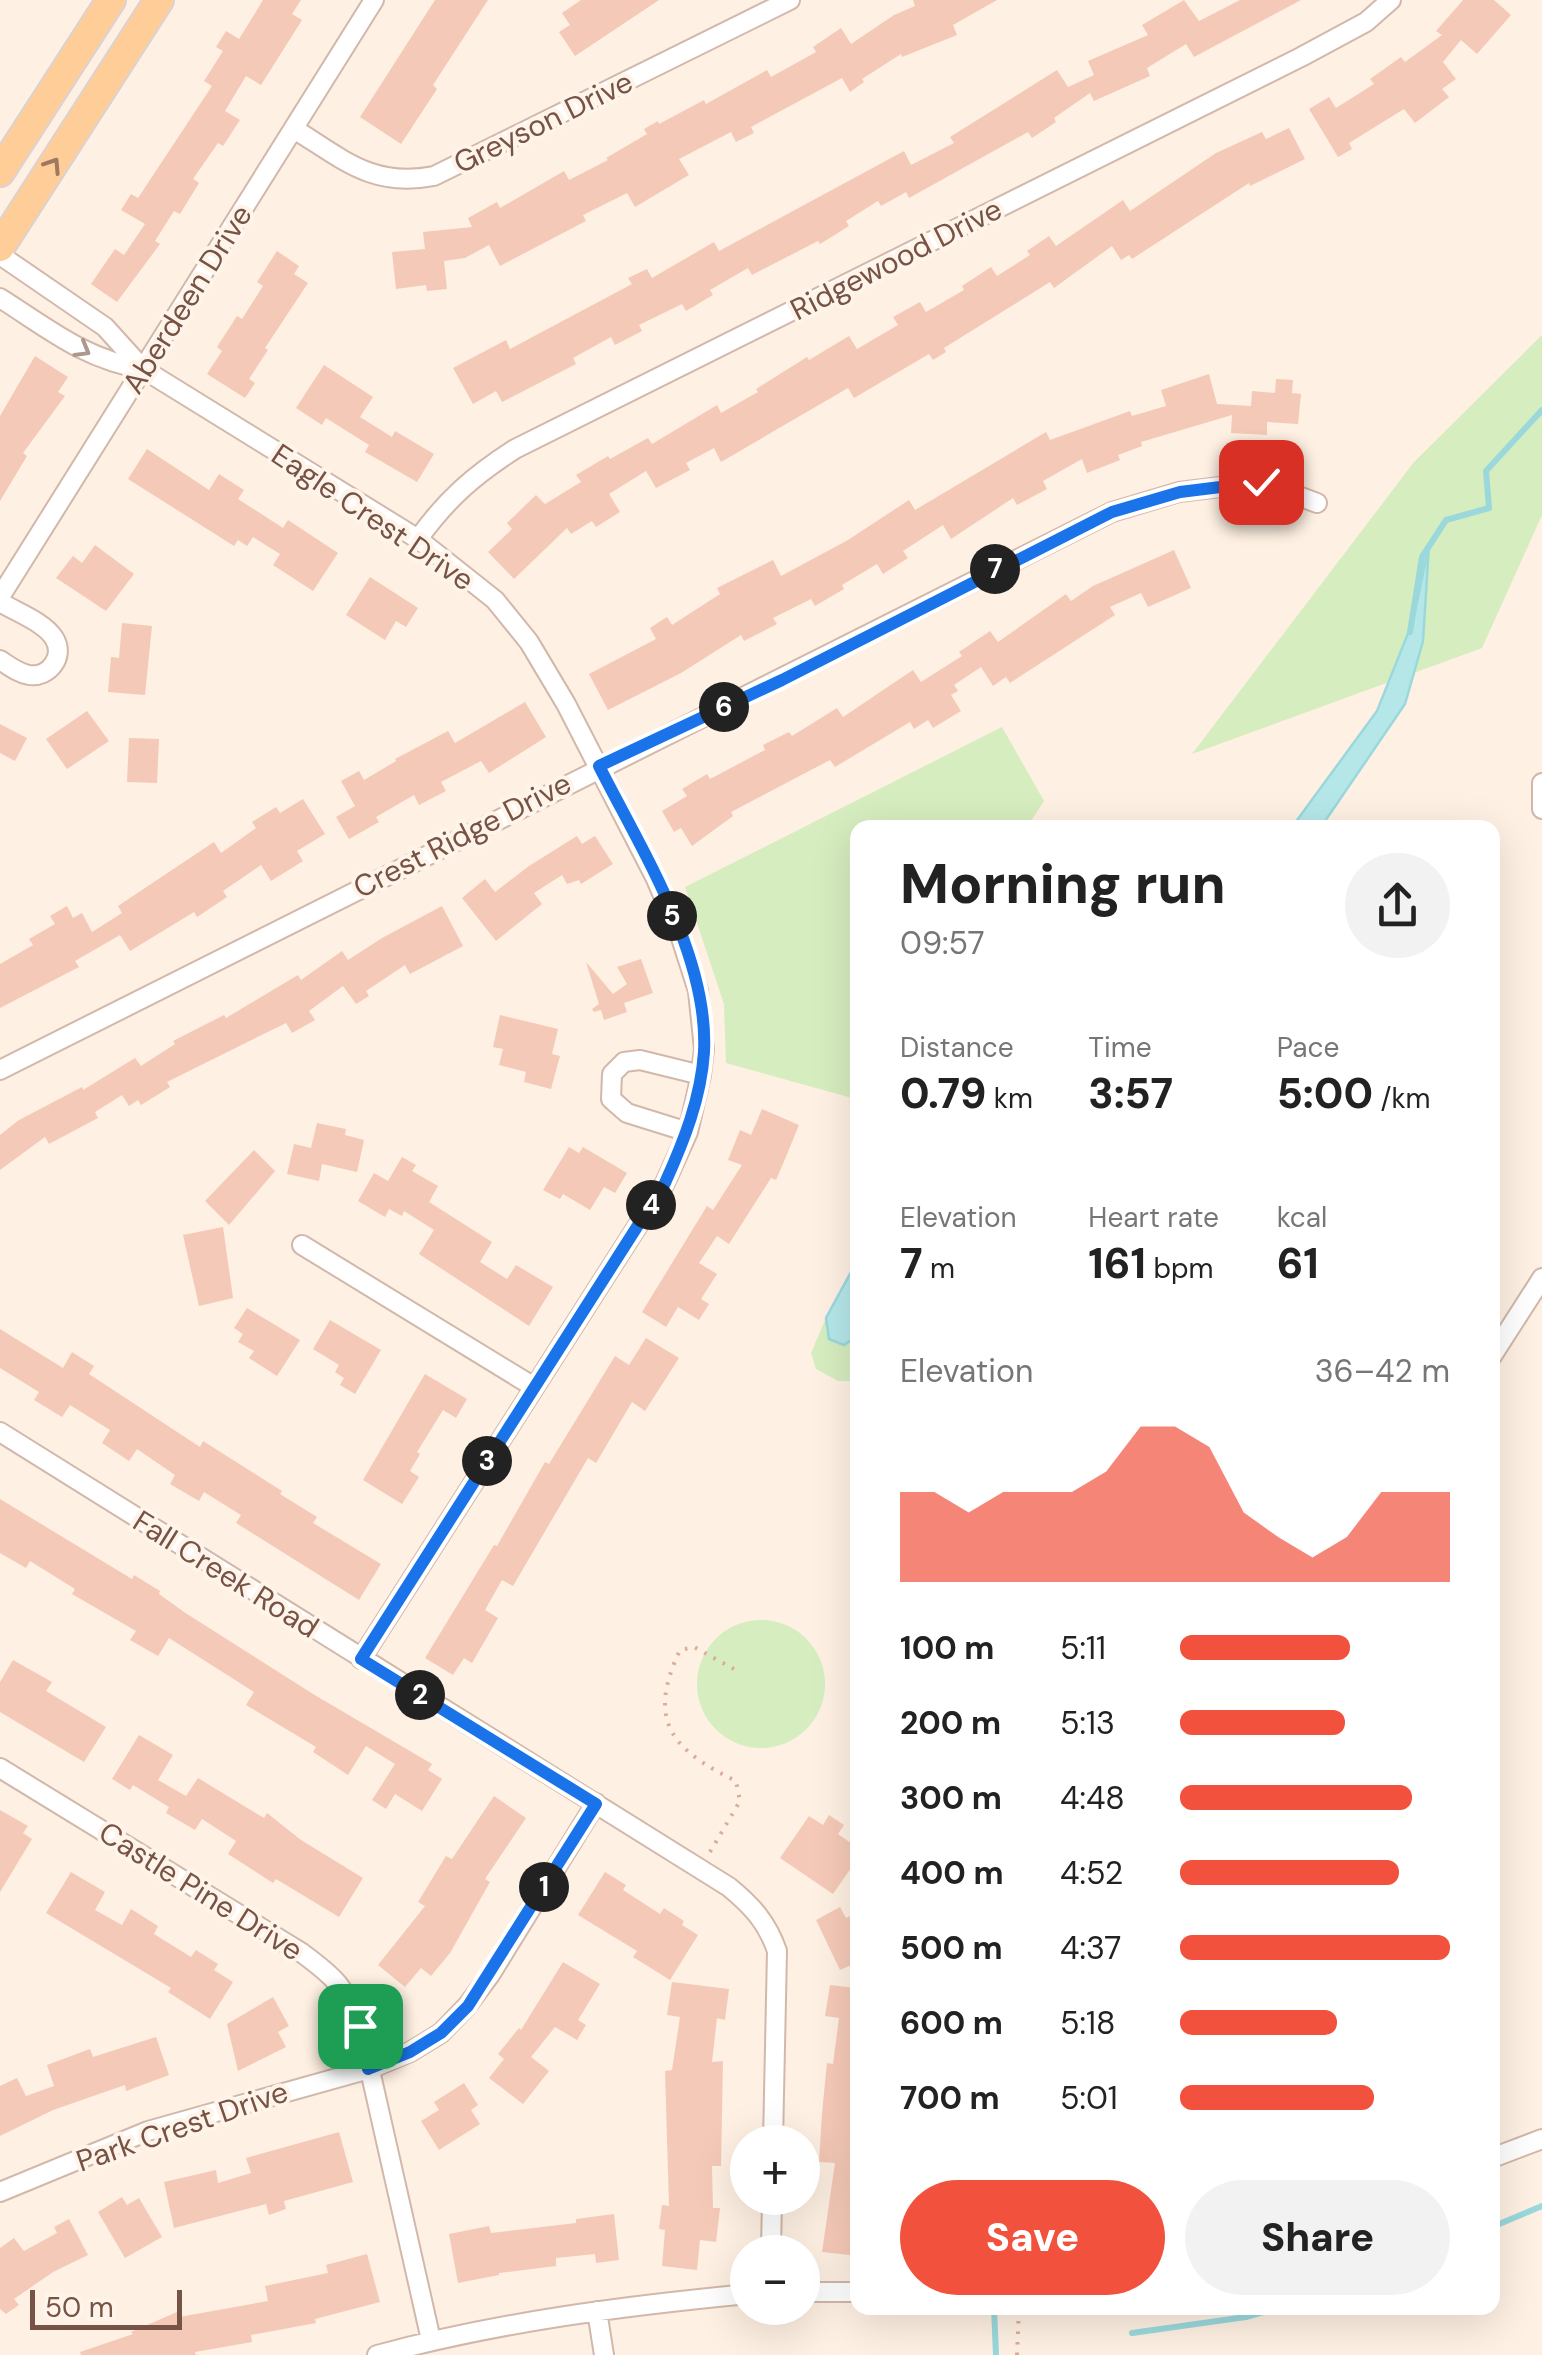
<!DOCTYPE html>
<html lang="en">
<head>
<meta charset="utf-8">
<style>
  :root { --surface:#fff; --page:#f2f2f2; --text:#222; --muted:#767676; --accent:#f2523d }
  body { margin:0; font-family:"DM Sans",sans-serif; background:var(--page); color:var(--text); height:100vh; display:flex; flex-direction:column; font-size:38px; white-space:nowrap }
  * { box-sizing:border-box; margin:0 }
  p { font-size:32px; color:var(--muted) }
  .icon { flex:none; width:55px; height:55px; fill:none; stroke:currentColor; stroke-width:2; stroke-linecap:round; stroke-linejoin:round }
  .map { position:relative; flex:1; overflow:hidden }
  .panel { position:absolute; left:850px; top:820px; width:650px; height:1495px; display:flex; flex-direction:column; background:var(--surface); border-radius:20px; box-shadow:0 10px 40px #0002 }
  .panel>* { flex:none }
  .fabs { position:absolute; left:730px; top:2125px; display:grid; gap:20px }
  .fabs a { display:grid; place-items:center; width:90px; height:90px; border-radius:50%; background:var(--surface); box-shadow:0 10px 40px #0002; font-size:50px }
  .scale { position:absolute; left:30px; bottom:25px; width:152px; box-sizing:border-box; padding-left:10px; border:5px solid #775346; border-top:0; font-size:28px; line-height:35px; white-space:nowrap; color:#775346; -webkit-text-stroke:8px #fff4ea; paint-order:stroke }
  .pin { position:absolute; display:grid; place-items:center; width:85px; height:85px; color:#fff; margin:-42px; border-radius:20px; box-shadow:0 5px 15px #0006 }
  .km { position:absolute; width:50px; height:50px; margin:-25px; border-radius:50%; background:#222; color:#fff; font-size:28px; line-height:50px; text-align:center }
  .round { display:grid; place-items:center; flex:none; width:105px; height:105px; border-radius:52px; background:var(--page) }
  .overview { display:flex; align-items:center; justify-content:space-between; height:170px; padding:0 50px }
  h1 { font-size:55px; font-weight:800; line-height:75px }
  .stats { display:grid; grid-template-columns:repeat(3,1fr); gap:15px; height:170px; padding:10px 50px }
  .stats div { display:grid; align-content:center }
  .stats b { font-size:42px; font-weight:800 }
  .stats small { font-size:28px; font-weight:400 }
  .stats p { font-size:28px }
  .chart { height:280px; padding:20px 50px }
  .chart p { display:flex; justify-content:space-between }
  .chart svg { width:100%; height:180px; margin-top:10px; fill:var(--accent); opacity:.7 }
  .primary-button { display:flex; gap:20px; margin-top:auto; padding:20px 50px }
  .primary-button a { flex:1; height:115px; border-radius:60px; background:var(--accent); color:#fff; font-size:40px; font-weight:800; line-height:115px; text-align:center }
  .primary-button a+a { background:var(--page); color:var(--text) }
  ul { padding:0 50px; list-style:none; font-size:32px }
  li { display:grid; grid-template-columns:160px 120px 1fr; align-items:center; height:75px }
  li i { height:25px; border-radius:12px; background:var(--accent) }
  .map>svg:first-child { display:block }
  .green { fill:#d6edbf }
  .water { fill:#b5e7e9; stroke:#9ad8dc; stroke-width:2.5 }
  .lines { fill:none; stroke-linecap:round; stroke-linejoin:round }
  .stream { stroke:#9ad8dc; stroke-width:6 }
  .building { fill:#f5c9b7 }
  .street-casing { stroke:#d2b8aa; stroke-width:22 }
  .primary-casing { stroke:#dcd2cf; stroke-width:32 }
  .path { stroke:#daac9a; stroke-width:4; stroke-dasharray:2.5 8; stroke-linecap:butt }
  .street { stroke:#fff; stroke-width:18 }
  .primary { stroke:#ffce98; stroke-width:28 }
  .oneway { stroke:#a0785f }
  .oneway2 { stroke:#ad9890 }
  .route-casing { stroke:#fff; stroke-width:20 }
  .route { stroke:#1a73e8; stroke-width:12 }
  .labels { text-anchor:middle; dominant-baseline:central; stroke-width:8; stroke-linejoin:round; paint-order:stroke }
  .street-label { font-size:30px; fill:#775346; stroke:#fff4ea }
</style>
</head>
<body>
<div class="map">
<svg width="1542" height="2355" viewBox="0 0 1542 2355">
  <rect width="100%" height="100%" fill="#fef0e2"/>
  <path class="green" d="M1542,335v180l-60,133 -290,106 222,-292z
    M1002,727l42,74 -17,26 -169,1v261l-6,9 -126,-35 -2,-59 -39,-117z
    M826,1318v12l28,11 3,-5v45h-19l-22,-12 -5,-16z
    M697 1684a64 64 0 1 1 128 0a64 64 0 1 1-128 0Z"/>
  <path class="water" d="M1429,545l-6,96 -18,63 -84,123h-29l85,-116 36,-90z
    M857,1261v75l-13,9 -15,-6 -3,-21z"/>
  <g class="lines">
    <path class="stream" d="M1410,632l12,-75 24,-37 43,-12 -3,-37 56,-61
      M1492,2227l50,-21
      M994,2308l2,47
      M1132,2333l114,-16 32,-9"/>
  </g>
  <path class="building" d="M263,0h38l-9,14 10,6 -41,65 -15,-9 -21,35 15,9 -17,26 -5,-3 -25,36 6,4 -19,31 -6,-3 -19,30 5,3 -43,58 -26,-18 24,-35 9,6 21,-31 -24,-14 10,-16 7,4 74,-112 -8,-5 19,-30 -7,-4 10,-16 13,8z
    M435,0h53l-55,85 4,4 -36,55 -41,-27z
    M581,0h78l-84,56 -16,-24 11,-7 -8,-12z
    M913,0h84l-44,25 4,10 -55,22 -1,-3 -39,25 2,3 -14,10 -8,-14 -91,49 3,6 -18,9 -5,-10 -52,27 10,16 -54,32 -8,-14 -44,22 3,6 -86,45 -11,-21 -24,13 -21,3 3,28 -20,2 -1,-6 -30,4 -4,-37 33,-3 -2,-17 49,-5 -4,-9 29,-16 3,6 64,-37 5,9 39,-20 -2,-2 41,-24 -3,-5 14,-8 1,3 45,-24 2,4 61,-34 4,7 45,-25 -3,-5 28,-19 10,16 43,-29 21,-9z
    M1184,0l15,21 41,-21h61l-107,57 -8,-13 -39,24 3,8 -56,25 -4,-8 -36,25 2,4 -24,16 -4,-6 -119,66 -3,-6 -25,14 -3,-5 -32,20 3,5 -29,18 -2,-3 -66,34 -4,-7 -38,22 3,5 -27,16 -4,-7 -43,21 3,6 -27,14 -4,-8 -38,21 3,6 -74,38 -6,-11 -23,13 -20,-36 53,-28 4,9 122,-65 -4,-6 19,-9 5,9 62,-36 5,9 185,-100 7,14 43,-22 -4,-6 107,-67 11,17 26,-12 -6,-14 60,-26 -6,-10z
    M1463,0h31l17,15 -34,39 -16,-14 -18,22 13,17 -14,10 7,8 -34,26 -11,-14 -55,34 3,6 -14,8 -29,-48 20,-12 7,11 38,-24 -4,-5 31,-22 4,5 37,-27 -6,-4z
    M1289,128l16,31 -55,27 -1,-3 -117,76 -3,-4 -8,5 -9,-14 -58,42 -4,-6 -106,66 2,4 -13,8 -4,-6 -75,44 -6,-10 -127,74 -7,-14 -28,15 4,7 -34,18 -10,-17 -37,23 11,18 -24,15 -4,-6 -21,13 -4,-6 -53,51 -26,-27 24,-23 -5,-6 29,-28 9,9 36,-22 -5,-7 32,-19 2,3 38,-21 4,6 65,-39 4,8 37,-21 -2,-3 51,-32 2,3 40,-24 8,13 41,-24 -5,-8 27,-15 6,10 38,-22 -2,-4 29,-19 6,9 33,-21 -3,-4 22,-15 7,10 67,-46 7,11 86,-58 46,-21 4,7z
    M277,251l22,15 -5,8 14,9 -43,65 3,2 -19,29 6,4 -10,15 -38,-24 15,-23 -5,-4 20,-31 5,3 21,-33 -6,-4z
    M35,356l33,21 -10,15 7,4 -42,57 4,3 -27,45v-85z
    M324,365l49,32 -13,20 32,20 3,-6 39,23 -17,28 -52,-30 4,-7 -43,-27 -4,7 -26,-17z
    M1209,374l8,30 34,2 1,-15 23,2 1,-14 17,1 -1,13 9,1 -3,30 -31,-2v13l-36,-2 1,-18 -91,27 1,4 -24,9 2,5 -33,13 -5,-14 -39,22 4,8 -30,16 -4,-7 -62,41 -8,-14 -40,26 5,7 -25,16 -6,-10 -35,21 2,4 -29,17 -4,-7 -38,19 4,6 -33,17 -3,-6 -60,38 -73,37 -19,-36 67,-35 -6,-11 17,-11 5,8 48,-31 -3,-6 56,-28 8,16 67,-36 61,-40 6,10 131,-78 4,8 80,-29 2,5 34,-10 -5,-16z
    M147,449l62,41 10,-16 25,16 -6,9 45,29 5,-8 50,33 -25,38 -40,-26 7,-11 -27,-17 -6,9 -9,-6 -4,6 -106,-67z
    M95,545l39,29 -28,37 -50,-33 17,-22 9,7z
    M1174,550l17,38 -43,19 -7,-14 -31,14 5,8 -105,68 -4,-6 -13,9 -12,-19 -27,18 4,6 -7,4 10,16 -28,17 -5,-8 -14,9 -4,-7 -75,45 -5,-7 -99,52 2,4 -41,30 -11,-18 -7,4 -12,-21 25,-15 -5,-7 25,-15 3,5 55,-29 -2,-5 26,-13 3,4 45,-28 6,9 70,-47 8,12 41,-26 -3,-4 31,-21 8,11 68,-48 5,7 22,-15z
    M370,577l48,31 -12,19 -10,-6 -11,19 -39,-25z
    M122,623l30,3 -7,69 -37,-3 3,-35 8,1z
    M525,702l21,35 -57,36 -8,-12 -40,21 5,9 -27,14 -5,-10 -38,22 3,5 -30,17 -13,-22 19,-11 -14,-25 18,-10 5,9 32,-19 -1,-2 53,-28 7,12z
    M87,711l22,30 -42,28 -21,-30z
    M0,724l27,14 -12,23 -15,-8z
    M129,738l30,1 -2,44 -30,-1z
    M303,799l22,35 -28,17 6,10 -32,20 -10,-16 -38,26 4,6 -30,20 -3,-5 -64,39 -10,-16 -45,26 4,6 -79,41v-44l33,-19 -4,-6 26,-15 -5,-8 17,-10 6,12 9,-5 10,19 30,-19 -4,-7 96,-64 7,11 35,-25 -4,-6 24,-15 4,6z
    M577,836l5,8 13,-8 18,28 -32,20 -2,-4 -12,4 -5,-9 -28,18 8,11 -46,37 -34,-43 23,-19 10,13 34,-26z
    M442,906l21,40 -53,28 -5,-9 -39,26 3,5 -13,8 -13,-18 -34,25 6,9 -23,13 -6,-10 -119,59 3,5 -29,18 -3,-5 -9,6 -7,-11 -27,17 3,6 -49,26 -4,-7 -45,33v-35l19,-15 63,-33 1,3 52,-32 6,8 34,-22 -2,-3 51,-26 2,3 72,-43 3,5 41,-29 6,9 34,-22z
    M641,959l12,34 -29,10 3,9 -23,8 -3,-10 -7,2 -2,-3 7,-5 -13,-42 27,32 14,-10 -10,-17z
    M500,1015l58,14 -6,25 8,2 -9,33 -27,-7 2,-10 -27,-7 4,-16 -10,-2z
    M762,1109l37,16 -14,34 -9,21 -5,-2 -42,66 -12,-8 -18,27 18,11 -16,25 8,5 -10,16 -21,-13 -12,20 -24,-15 65,-106 6,4 29,-45 -14,-5 12,-30 11,5z
    M317,1123l29,6 -1,6 19,5 -7,32 -35,-8 -3,17 -32,-7 7,-30 17,4z
    M569,1147l10,6 4,-6 44,26 -12,20 -11,-6 -14,23 -27,-16 -3,5 -17,-9z
    M254,1150l21,21 -46,54 -24,-24z
    M402,1157l14,8 -4,6 26,15 -9,16 63,40 -12,20 27,17 9,-14 37,22 -24,39 -110,-72 15,-24 -30,-19 -2,5 -13,-7 -4,8 -27,-16 16,-28 14,8z
    M223,1227l10,71 -34,8 -16,-71z
    M247,1308l53,32 -23,36 -28,-18 5,-7 -16,-9 5,-8 -9,-6z
    M330,1320l51,30 -26,44 -15,-9 4,-7 -9,-6 4,-7 -26,-16z
    M0,1329l63,39 9,-16 22,14 -5,8 111,73 3,-6 79,50 -2,3 37,23 -4,6 68,41 -22,36 -123,-77 5,-8 -37,-23 -5,9 -29,-17 5,-9 -38,-26 -8,12 -27,-18 8,-13 -40,-25 -8,12 -28,-17 5,-8 -39,-24z
    M646,1338l33,20 -34,53 -13,-9 -36,61 -8,-5 -75,128 -11,-6 -17,30 13,8 -26,45 -8,-5 -11,17 -28,-17 69,-113 3,1 48,-84 4,2 66,-108 14,9z
    M425,1374l42,25 -11,19 -13,-8 -26,42 3,2 -10,17 9,6 -17,27 -39,-24z
    M0,1499l132,80 2,-4 26,16 -1,3 25,18 129,82 119,70 -4,6 14,9 -20,32 -27,-17 -9,15 -14,-9 23,-36 -29,-18 -18,29 -35,-23 3,-5 -70,-42 8,-13 -85,-54 -11,18 -28,-16 6,-9 -64,-37 3,-5 -45,-28 -4,7 -26,-15z
    M13,1660l39,22 -6,9 60,36 -22,35 -84,-50v-30z
    M139,1735l34,20 -15,25 28,16 12,-18 66,40 3,-5 34,27 62,38 -24,39 -63,-38 -3,4 -45,-29 8,-13 -34,-22 -7,11 -29,-17 3,-6 -36,-22 -3,5 -18,-11z
    M494,1796l32,22 -41,61 5,3 -40,71 -19,23 -10,-8 -16,19 -27,-22 47,-59 -7,-4 28,-46 6,3z
    M0,1810l28,16 -5,7 9,6 -32,53z
    M829,1815l15,10 -6,9 20,14v10l-25,36 -53,-36 29,-42 14,9z
    M71,1872l34,20 -10,18 27,15 9,-16 27,17 -4,8 37,23 5,-7 22,14 -4,6 19,12 -23,37 -42,-27 3,-4 -125,-75z
    M605,1872l21,13 -3,5 37,24 4,-6 20,13 -2,4 16,10 -28,45 -37,-23 4,-6 -59,-36z
    M840,1907l6,11 12,-6v50l-18,8 -24,-50z
    M563,1962l37,22 -22,36 8,5 -9,15 -22,-13 -24,30 18,14 -26,33 -34,-26 15,-19 -6,-5 21,-26 2,2z
    M672,1982l57,7 -4,31 -8,-2 -5,44 11,-1 -2,105h-9l1,42h7l-4,34 -16,-2 -3,30 -35,-4 3,-36 -6,-1 3,-24 7,1 -4,-135 7,-1 8,-53 -13,-2z
    M830,1985l25,3 -1,6 4,1v204l-4,31h4v26l-36,-4 13,-89 -16,-1 3,-49 5,-50 6,1 6,-46 -14,-2z
    M273,1997l16,29 -11,6 8,15 -48,24 -11,-47z
    M156,2037l13,38 -43,16 -1,-6 -72,25 -53,26v-50l17,-8 9,18 28,-10 -7,-21 43,-16 3,8z
    M464,2083l14,22 -7,5 9,14 -41,26 -18,-29 18,-11 -5,-8z
    M339,2132l14,50 -69,19 2,8 -17,6 -3,-11 -92,24 -10,-46 52,-12 2,13 33,-10 -5,-15z
    M122,2197l5,8 12,-7 23,39 -37,21 -27,-46z
    M614,2214l5,46 -23,3 -1,-9 -39,4v8l-57,7v2l-41,8 -9,-49 40,-8 2,7 85,-10v-4z
    M69,2219l19,36 -35,17 -39,27 5,6 -13,9 -6,-5v-61l14,-10 10,13 33,-18 -3,-6z
    M367,2254l13,48 -65,17 1,4 -65,12 1,7 -57,10 1,3h-115l-1,-3 53,-18 -2,-2 46,-20 2,5 89,-16 -3,-15 63,-13 -2,-8z"/>
  <g class="lines">
    <defs>
      <path id="street" d="M294,129c49,30 78,59 140,47l356,-176
        M0,255l105,72 38,42c-59,-10 -94,-40 -143,-71
        M143,369l275,170 77,61 34,42 37,62 90,175 25,59 17,53 6,58 -3,26 -13,57 -23,51 -304,476
        M418,539c29,-40 55,-63 97,-90l786,-392 65,-35 25,-22
        M0,597l374,-597
        M0,602c16,10 44,20 54,36 12,19 -6,40 -25,37 -11,-2 -20,-9 -29,-15
        M1542,783v26
        M0,1070l1112,-558 67,-20 82,-10 56,21
        M688,1132l-61,-19 -16,-14 1,-25 12,-12 16,-2 61,15
        M302,1245l232,142
        M1492,1356l50,-78
        M0,1432l729,455c23,19 38,35 48,64l-4,191
        M0,1768l302,185c34,25 43,34 58,73l71,314
        M1492,2158l50,-19
        M0,2192l148,-61 221,-62 41,-17 31,-19 26,-27 23,-31 106,-172
        M771,2252l1,-54
        M802,2292h56
        M597,2311l7,44
        M377,2355c121,-33 246,-49 371,-61"/>
      <path id="primary" d="M0,172l111,-172
        M0,247l159,-247"/>
    </defs>
    <use href="#street" class="street-casing"/>
    <use href="#primary" class="primary-casing"/>
    <path class="path" d="M710,1852l30,-51 -4,-20c-64,-31 -90,-60 -56,-131l14,-3 40,22
      M1017,2355l2,-47"/>
    <use href="#street" class="street"/>
    <use href="#primary" class="primary"/>
  </g>
  <defs><path id="oneway-chevron" d="M-2-3.5L2.5 0L-2 3.5" fill="none" stroke-width="1.6" stroke-linecap="round" stroke-linejoin="round" transform="scale(2.5)"/></defs>
  <use class="oneway" href="#oneway-chevron" transform="translate(53 165) rotate(-57)"/>
  <use class="oneway2" href="#oneway-chevron" transform="translate(83 350) rotate(30)"/>
  <g class="lines">
    <defs>
      <path id="route" d="M360,2026l8,43 42,-17 31,-19 27,-27 128,-202 -235,-145 304,-476c19,-42 36,-85 39,-131 5,-96 -63,-203 -105,-286l183,-86 330,-168 68,-20 81,-10"/>
    </defs>
    <use href="#route" class="route-casing"/>
    <use href="#route" class="route"/>
  </g>
  <g class="labels">
    <g class="street-label">
      <text transform="translate(543 122) rotate(-26)">Greyson Drive</text>
      <text transform="translate(896 259) rotate(-27)">Ridgewood Drive</text>
      <text transform="translate(187 299) rotate(-58)">Aberdeen Drive</text>
      <text transform="translate(373 517) rotate(34)">Eagle Crest Drive</text>
      <text transform="translate(462 835) rotate(-27)">Crest Ridge Drive</text>
      <text transform="translate(226 1574) rotate(32)">Fall Creek Road</text>
      <text transform="translate(201 1891) rotate(32)">Castle Pine Drive</text>
      <text transform="translate(182 2126) rotate(-19)">Park Crest Drive</text>
    </g>
  </g>
</svg>
<div class="fabs">
<a>+</a>
<a>−</a>
</div>
<div class="scale">50 m</div>
<div class="pin" style="left:360px;top:2026px;background:#1e9e55"><svg class="icon" aria-label="arrive" viewBox="0 0 24 24"><path d="M6 21V4h12l-3 4 3 4H6"/></svg></div>
<div class="pin" style="left:1261px;top:482px;background:#d93025"><svg class="icon" aria-label="check" viewBox="0 0 24 24"><path d="M5 12l5 5 9-10"/></svg></div>
<b class="km" style="left:544px;top:1887px">1</b>
<b class="km" style="left:420px;top:1695px">2</b>
<b class="km" style="left:487px;top:1461px">3</b>
<b class="km" style="left:651px;top:1205px">4</b>
<b class="km" style="left:672px;top:916px">5</b>
<b class="km" style="left:724px;top:707px">6</b>
<b class="km" style="left:995px;top:569px">7</b>
<section class="panel">
<div class="overview"><div><h1>Morning run</h1><p>09:57</p></div><a class="round"><svg class="icon" aria-label="share" viewBox="0 0 24 24"><path d="M12 15V3M7 8l5-5 5 5M5 13v7h14v-7"/></svg></a></div>
<div class="stats">
<div><p>Distance</p><b>0.79<small> km</small></b></div>
<div><p>Time</p><b>3:57</b></div>
<div><p>Pace</p><b>5:00<small> /km</small></b></div>
</div>
<div class="stats">
<div><p>Elevation</p><b>7<small> m</small></b></div>
<div><p>Heart rate</p><b>161<small> bpm</small></b></div>
<div><p>kcal</p><b>61</b></div>
</div>
<div class="chart"><p><span>Elevation</span>36–42 m</p>
<svg viewBox="0 0 160 44" preserveAspectRatio="none"><path d="M0 44V22L10 22L20 27L30 22L40 22L50 22L60 17L70 6L80 6L90 11L100 27L110 33L120 38L130 33L140 22L150 22L160 22V44z"/></svg>
</div>
<ul>
<li><b>100 m</b>5:11<i style="width:63%"></i></li>
<li><b>200 m</b>5:13<i style="width:61%"></i></li>
<li><b>300 m</b>4:48<i style="width:86%"></i></li>
<li><b>400 m</b>4:52<i style="width:81%"></i></li>
<li><b>500 m</b>4:37<i style="width:100%"></i></li>
<li><b>600 m</b>5:18<i style="width:58%"></i></li>
<li><b>700 m</b>5:01<i style="width:72%"></i></li>
</ul>
<div class="primary-button"><a>Save</a><a>Share</a></div>
</section>
</div>
</body>
</html>
